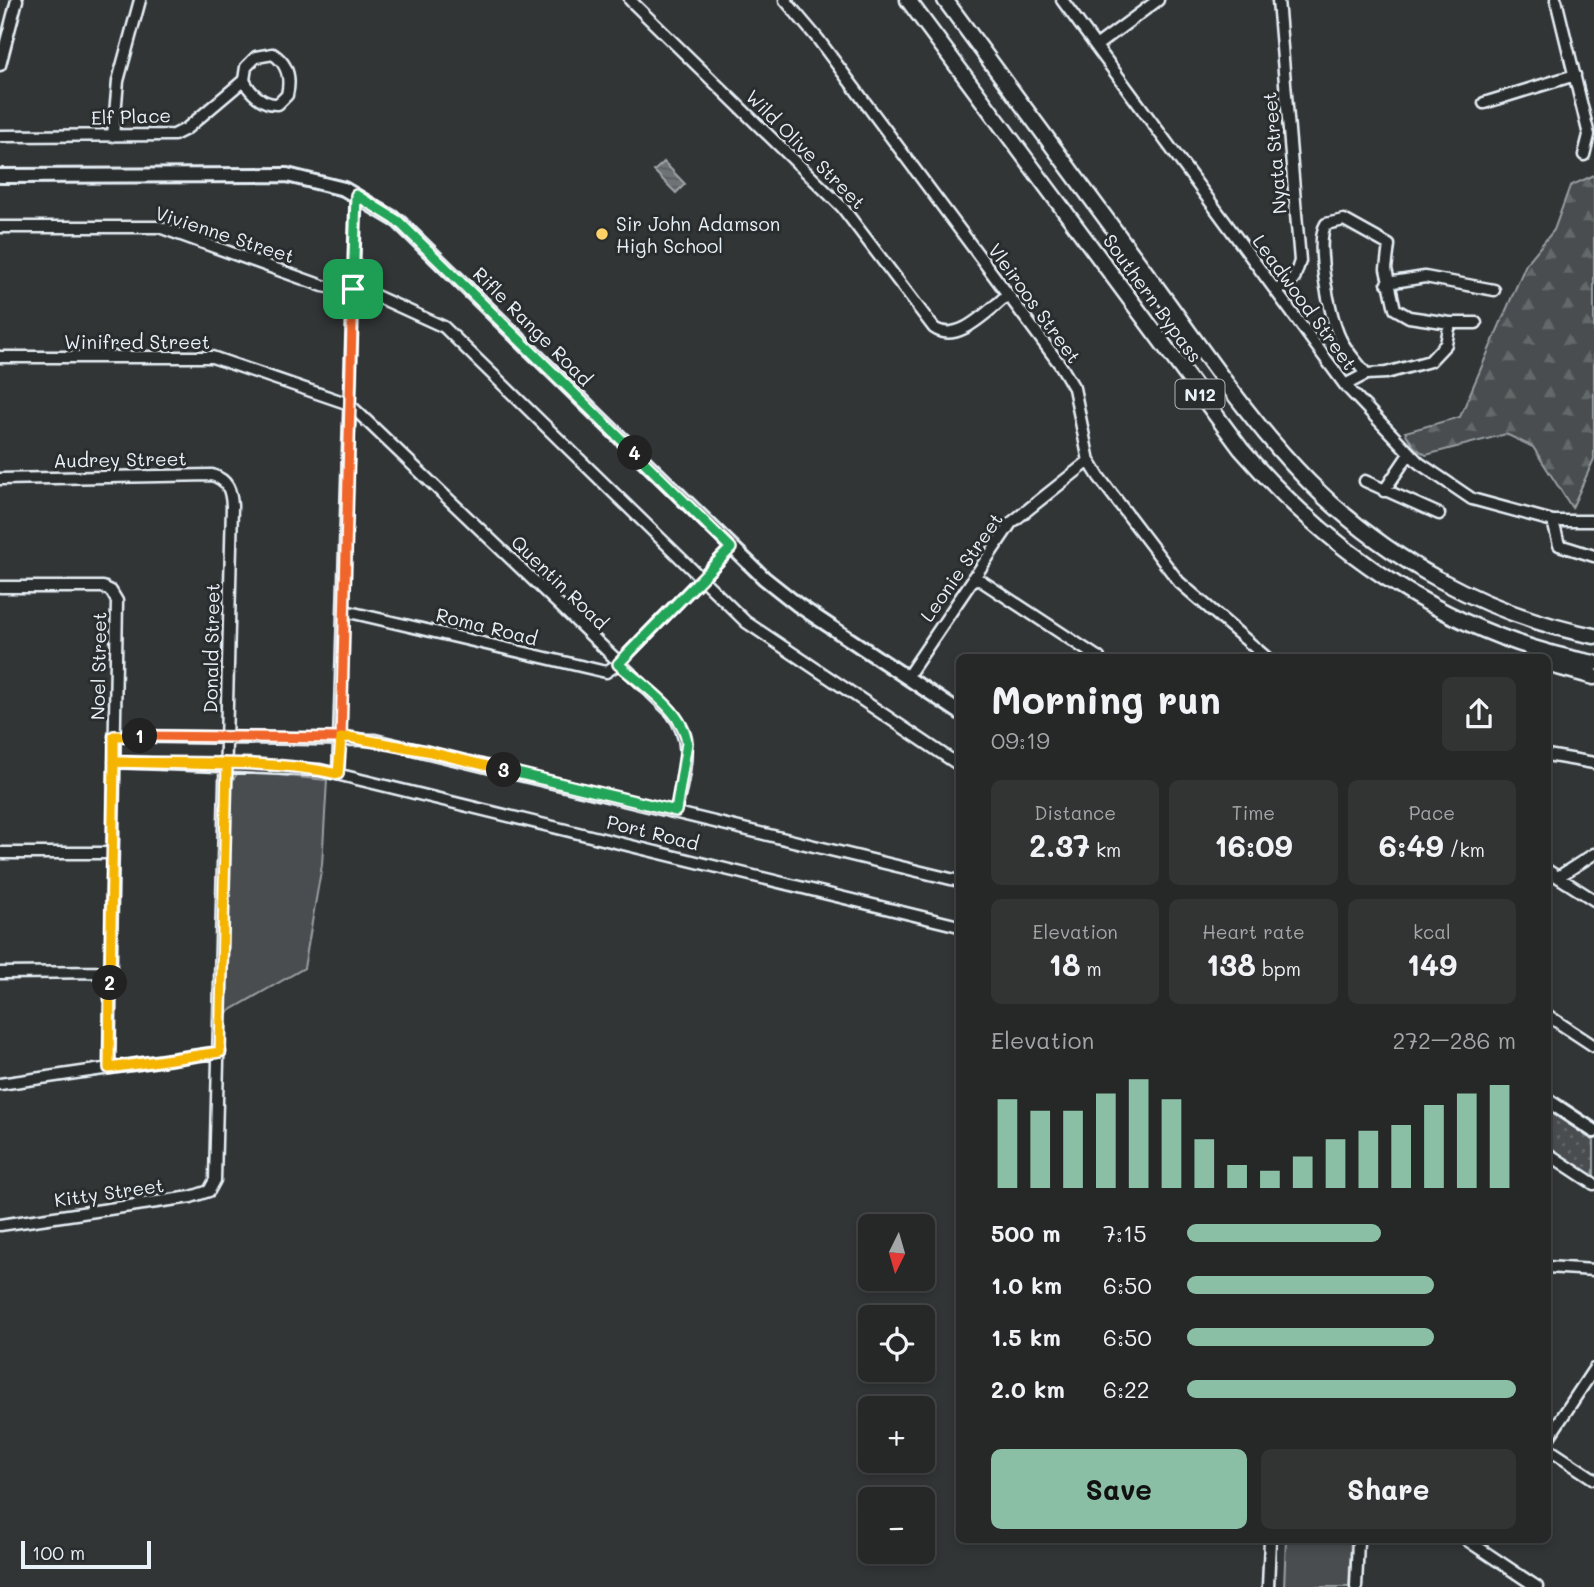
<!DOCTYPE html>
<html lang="en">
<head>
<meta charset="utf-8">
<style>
  :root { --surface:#262828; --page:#323434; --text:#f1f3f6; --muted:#a4a6a8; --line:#424445; --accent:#8abfa5 }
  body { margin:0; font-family:Mali,sans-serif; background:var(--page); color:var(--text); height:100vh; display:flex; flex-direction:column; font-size:26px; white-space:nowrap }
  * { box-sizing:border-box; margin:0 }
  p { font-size:23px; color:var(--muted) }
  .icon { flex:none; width:38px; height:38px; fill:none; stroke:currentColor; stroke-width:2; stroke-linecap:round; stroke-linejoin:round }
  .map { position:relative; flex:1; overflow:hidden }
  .drawer { position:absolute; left:956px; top:654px; width:595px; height:889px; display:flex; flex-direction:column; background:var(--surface); border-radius:10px; box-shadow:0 4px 10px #0003,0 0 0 2px var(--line) }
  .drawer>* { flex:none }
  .needle { width:46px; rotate:185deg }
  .buttons { position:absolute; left:858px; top:1214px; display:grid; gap:14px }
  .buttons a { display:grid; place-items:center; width:77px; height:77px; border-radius:10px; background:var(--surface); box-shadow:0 4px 10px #0003,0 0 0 2px var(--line); font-size:35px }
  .scale { position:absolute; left:21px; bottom:18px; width:130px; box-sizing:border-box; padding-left:7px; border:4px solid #e8f1f8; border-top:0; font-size:19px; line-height:24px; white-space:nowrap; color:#e8f1f8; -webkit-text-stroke:5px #2a2d2e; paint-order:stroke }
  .pin { position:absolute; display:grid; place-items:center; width:60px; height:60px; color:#fff; margin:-30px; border-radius:14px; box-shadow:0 4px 10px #0006 }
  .km { position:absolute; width:35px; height:35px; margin:-18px; border-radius:50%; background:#222; color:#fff; font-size:19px; line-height:35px; text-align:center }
  .round { display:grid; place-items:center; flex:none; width:74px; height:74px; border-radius:10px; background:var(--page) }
  .head { display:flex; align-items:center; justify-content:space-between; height:119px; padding:0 35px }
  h1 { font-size:38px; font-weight:800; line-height:52px }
  .figures { display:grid; grid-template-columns:repeat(3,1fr); gap:10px; height:119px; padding:7px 35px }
  .figures div { display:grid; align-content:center; border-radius:10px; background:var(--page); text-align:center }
  .figures b { font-size:30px; font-weight:800 }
  .figures small { font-size:19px; font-weight:400 }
  .figures p { font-size:19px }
  .chart { height:196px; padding:14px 35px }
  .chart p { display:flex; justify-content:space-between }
  .chart svg { width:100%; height:126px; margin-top:7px; stroke:var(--accent); stroke-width:6 }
  .primary-button { display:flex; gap:14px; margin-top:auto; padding:14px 35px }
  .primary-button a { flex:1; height:80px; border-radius:10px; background:var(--accent); color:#111; font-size:28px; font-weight:800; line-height:80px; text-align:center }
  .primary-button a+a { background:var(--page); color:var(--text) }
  ul { padding:0 35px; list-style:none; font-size:23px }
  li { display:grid; grid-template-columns:112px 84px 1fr; align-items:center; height:52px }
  li i { height:18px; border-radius:9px; background:var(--accent) }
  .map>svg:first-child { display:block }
  .grass { fill:url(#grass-dots); stroke:#989fa4; stroke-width:2 }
  .forest { fill:url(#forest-firs); stroke:#989fa4; stroke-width:2 }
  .park { fill:#494d4f; stroke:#989fa4; stroke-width:2 }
  .water { fill:url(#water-rules); stroke:#9fa5aa; stroke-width:2 }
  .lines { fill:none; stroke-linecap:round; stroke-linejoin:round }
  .minor-casing { stroke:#e8f1f8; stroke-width:15 }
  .major-casing { stroke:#e8f1f8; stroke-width:18 }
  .highway-casing { stroke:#e8f1f8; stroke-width:19 }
  .minor { stroke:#2a2d2e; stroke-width:10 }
  .major { stroke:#2a2d2e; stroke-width:12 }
  .highway { stroke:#2a2d2e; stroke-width:14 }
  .split-1-casing { stroke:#fff; stroke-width:14 }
  .split-2-casing { stroke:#fff; stroke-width:14 }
  .split-3-casing { stroke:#fff; stroke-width:14 }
  .split-4-casing { stroke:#fff; stroke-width:14 }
  .split-5-casing { stroke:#fff; stroke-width:14 }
  .split-1 { stroke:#f0652b; stroke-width:9 }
  .split-2 { stroke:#f5b400; stroke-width:9 }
  .split-3 { stroke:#f5b400; stroke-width:9 }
  .split-4 { stroke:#22a559; stroke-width:9 }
  .split-5 { stroke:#22a559; stroke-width:9 }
  .poi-dot { fill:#ffd166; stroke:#2a2d2e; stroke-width:2.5 }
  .labels { text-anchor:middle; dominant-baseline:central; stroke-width:6; stroke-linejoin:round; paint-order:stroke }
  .shield { fill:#2a2d2e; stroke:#afb6bb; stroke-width:2 }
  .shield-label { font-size:18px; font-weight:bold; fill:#e8f1f8 }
  .street-label { font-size:19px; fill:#e8f1f8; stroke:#2a2d2e }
  .poi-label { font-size:19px; fill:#e8f1f8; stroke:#2a2d2e; text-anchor:start }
</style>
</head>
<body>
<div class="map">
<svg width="1594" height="1587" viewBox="0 0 1594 1587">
  <defs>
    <pattern id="grass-dots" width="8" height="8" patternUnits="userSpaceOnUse" patternTransform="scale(1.75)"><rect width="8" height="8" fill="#494d4f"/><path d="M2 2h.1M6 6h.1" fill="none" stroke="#636769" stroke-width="1.8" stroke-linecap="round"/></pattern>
    <pattern id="forest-firs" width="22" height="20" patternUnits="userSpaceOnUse" patternTransform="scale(1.75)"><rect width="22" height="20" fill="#494d4f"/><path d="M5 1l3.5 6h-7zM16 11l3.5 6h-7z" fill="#636769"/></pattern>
    <pattern id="water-rules" width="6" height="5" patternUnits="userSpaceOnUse" patternTransform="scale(1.75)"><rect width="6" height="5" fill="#6e7376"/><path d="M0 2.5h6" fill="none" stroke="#5a5e60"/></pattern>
  </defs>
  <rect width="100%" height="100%" fill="#323536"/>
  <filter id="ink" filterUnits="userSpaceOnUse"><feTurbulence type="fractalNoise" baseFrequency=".0143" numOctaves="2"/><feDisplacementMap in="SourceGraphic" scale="14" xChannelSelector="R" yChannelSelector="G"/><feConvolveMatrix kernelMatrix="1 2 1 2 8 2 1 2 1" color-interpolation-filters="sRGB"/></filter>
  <g filter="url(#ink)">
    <path class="grass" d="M1547,1110l47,31v40l-47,-31z"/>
    <path class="forest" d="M1594,175v284l-22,49 -39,-61 -27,-13 -80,21 -12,-8 -9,-15 55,-15 66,-153 28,-34 16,-44z"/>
    <path class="park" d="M247,772l80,8 -5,85 -18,103 -80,46 6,-230 7,-10z
      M1286,1540h65l-2,47h-65z"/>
    <path class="water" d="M664,162l21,22 -9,9 -22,-22z"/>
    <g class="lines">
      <defs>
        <path id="minor" d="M630,0l212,207 92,121c24,17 55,-19 74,-33
          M785,0l33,39 243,327 13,22 15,73 10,16 80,105 88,76
          M1062,0l283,385 74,78 53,36 81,22h41
          M1556,0l33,135 -5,20
          M1096,46l62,-46
          M0,65l17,-65
          M1484,103l91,-28
          M0,136l174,-1 12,-6 58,-49 2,-13 10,-10 17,-3c15,10 18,24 14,41l-9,9c-15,1 -28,-11 -34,-24
          M113,136l5,-55 22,-81
          M0,227h159l164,59 53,10 68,31 302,295 213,143
          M1387,283l38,-6 69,13
          M1276,291l18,-12 6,-18 -22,-261
          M0,357h212l137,47 322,308c25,32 12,62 5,99
          M1366,374c-8,-11 -20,-23 -26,-36 -10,-20 -26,-96 -14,-114l18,-4 45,25 -3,24 9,40 14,8 41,6h26
          M1345,385l21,-11 20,-1 44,-12 16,-17 4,-21
          M0,479l212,-4c16,5 19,15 20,31l-17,674 -6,11 -18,6 -191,28
          M1365,481l74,33
          M1384,491l25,-37
          M1553,521l6,24 35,11
          M974,576l125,82
          M0,587h103l8,4 6,10 -8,467
          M345,611l261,61 12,-8 113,-116
          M907,677l104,-154 78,-62
          M114,736l261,4 584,141
          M1547,755l47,8
          M114,762l206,8 639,156
          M338,774l18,-579
          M0,853h112
          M1547,870l47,30
          M1558,877l36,-23
          M0,973l110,-1
          M1547,1015l47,31
          M0,1084l220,-32
          M1547,1153l47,31
          M1547,1267l47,3
          M1547,1440l47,-71
          M1547,1448l47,31
          M1467,1540l70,47
          M1268,1587l2,-47
          M1356,1587l2,-47"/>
        <path id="major" d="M0,176l287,-1 57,14 54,32 366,357 34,27 161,107
          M1547,1100l47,31"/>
        <path id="highway" d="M908,0l333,449c92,107 213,188 353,214
          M945,0c67,91 134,182 201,273 52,70 101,146 163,209 76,77 178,133 285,154
          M1547,664l47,13"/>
      </defs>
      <use href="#minor" class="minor-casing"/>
      <use href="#major" class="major-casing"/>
      <use href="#highway" class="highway-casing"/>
      <use href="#minor" class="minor"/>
      <use href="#major" class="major"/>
      <use href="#highway" class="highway"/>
    </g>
  </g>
  <g class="lines" filter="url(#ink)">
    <defs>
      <path id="split-1" d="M140,736l201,2 12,-449"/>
      <path id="split-2" d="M110,983l-1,85 111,-16 7,-287 -113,-3v-26h26"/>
      <path id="split-3" d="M110,983l4,-221c68,2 159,-3 224,12l3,-36 8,-1 77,14 78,19"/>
      <path id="split-4" d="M504,770l172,41 11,-68c-3,-32 -46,-59 -69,-79l113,-116 -96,-95"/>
      <path id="split-5" d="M353,289l3,-94 42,26 237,232"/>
    </defs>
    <use href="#split-1" class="split-1-casing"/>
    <use href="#split-2" class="split-2-casing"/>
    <use href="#split-3" class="split-3-casing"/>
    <use href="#split-4" class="split-4-casing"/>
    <use href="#split-5" class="split-5-casing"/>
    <use href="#split-1" class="split-1"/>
    <use href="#split-2" class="split-2"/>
    <use href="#split-3" class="split-3"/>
    <use href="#split-4" class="split-4"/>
    <use href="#split-5" class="split-5"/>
  </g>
  <circle class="poi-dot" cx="602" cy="234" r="7"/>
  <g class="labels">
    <rect class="shield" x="1175.5" y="379.5" width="49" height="29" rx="5"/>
    <g class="shield-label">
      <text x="1200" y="394">N12</text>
    </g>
    <g class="street-label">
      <text transform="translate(131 116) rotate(-2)">Elf Place</text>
      <text transform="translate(806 149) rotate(45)">Wild Olive Street</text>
      <text transform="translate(1274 153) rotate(-95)">Nyata Street</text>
      <text transform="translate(225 234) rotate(18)">Vivienne Street</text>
      <text transform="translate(1153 298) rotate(54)">Southern Bypass</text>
      <text transform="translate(1305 302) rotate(54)">Leadwood Street</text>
      <text transform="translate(1035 303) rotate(54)">Vleiroos Street</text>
      <text transform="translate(533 326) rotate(45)">Rifle Range Road</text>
      <text x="137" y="341">Winifred Street</text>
      <text transform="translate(120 459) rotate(-1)">Audrey Street</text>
      <text transform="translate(961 567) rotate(-55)">Leonie Street</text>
      <text transform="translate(560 582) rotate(44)">Quentin Road</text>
      <text transform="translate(487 626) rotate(14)">Roma Road</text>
      <text transform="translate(211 648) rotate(-89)">Donald Street</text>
      <text transform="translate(98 666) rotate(-89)">Noel Street</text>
      <text transform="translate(653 832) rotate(14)">Port Road</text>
      <text transform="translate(109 1192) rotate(-8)">Kitty Street</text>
    </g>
    <g class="poi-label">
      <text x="616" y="223">Sir John Adamson<tspan x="616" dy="22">High School</tspan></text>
    </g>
  </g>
</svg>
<div class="buttons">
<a><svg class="needle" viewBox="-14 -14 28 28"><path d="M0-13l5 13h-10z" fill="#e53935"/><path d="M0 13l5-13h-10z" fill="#a4a6a8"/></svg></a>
<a><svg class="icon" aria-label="locate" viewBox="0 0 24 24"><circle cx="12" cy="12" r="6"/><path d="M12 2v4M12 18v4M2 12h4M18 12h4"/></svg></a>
<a>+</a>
<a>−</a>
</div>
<div class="scale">100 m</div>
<div class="pin" style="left:353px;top:289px;background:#1e9e55"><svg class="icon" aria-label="arrive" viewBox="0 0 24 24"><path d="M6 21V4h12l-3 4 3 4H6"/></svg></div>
<b class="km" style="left:140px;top:736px">1</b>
<b class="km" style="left:110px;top:983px">2</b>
<b class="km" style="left:504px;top:770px">3</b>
<b class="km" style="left:635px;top:453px">4</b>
<section class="drawer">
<div class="head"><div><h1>Morning run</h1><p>09:19</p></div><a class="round"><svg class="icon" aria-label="share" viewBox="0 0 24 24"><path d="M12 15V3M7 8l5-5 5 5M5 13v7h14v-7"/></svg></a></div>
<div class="figures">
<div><p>Distance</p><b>2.37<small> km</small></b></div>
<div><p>Time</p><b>16:09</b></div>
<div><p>Pace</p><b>6:49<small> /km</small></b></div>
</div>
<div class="figures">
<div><p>Elevation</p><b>18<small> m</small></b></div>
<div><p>Heart rate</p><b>138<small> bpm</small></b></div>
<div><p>kcal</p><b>149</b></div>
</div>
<div class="chart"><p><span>Elevation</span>272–286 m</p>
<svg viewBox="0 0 160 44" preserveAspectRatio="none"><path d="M5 44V13M15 44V17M25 44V17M35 44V11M45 44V6M55 44V13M65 44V27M75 44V36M85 44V38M95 44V33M105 44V27M115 44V24M125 44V22M135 44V15M145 44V11M155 44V8"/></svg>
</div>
<ul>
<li><b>500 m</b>7:15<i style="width:59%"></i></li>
<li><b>1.0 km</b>6:50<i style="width:75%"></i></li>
<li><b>1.5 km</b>6:50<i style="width:75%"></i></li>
<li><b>2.0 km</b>6:22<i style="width:100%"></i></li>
</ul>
<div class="primary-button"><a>Save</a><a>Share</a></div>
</section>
</div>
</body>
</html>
